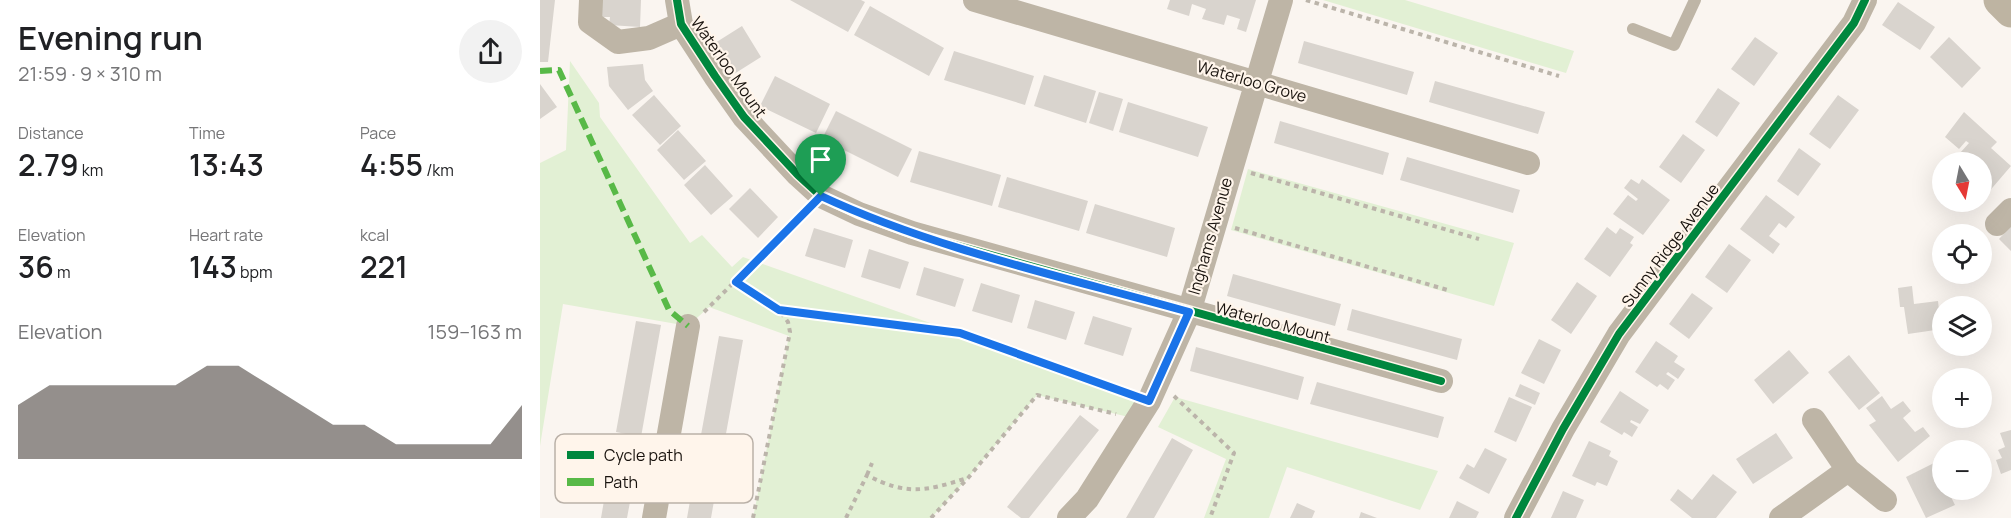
<!DOCTYPE html>
<html lang="en">
<head>
<meta charset="utf-8">
<style>
  :root { --surface:#fff; --page:#f2f2f2; --text:#202124; --muted:#757577; --accent:#67615c }
  body { margin:0; font-family:Manrope,sans-serif; background:var(--page); color:var(--text); height:100vh; display:flex; flex-direction:column; font-size:22px; white-space:nowrap }
  * { box-sizing:border-box; margin:0 }
  p { font-size:20px; color:var(--muted) }
  .icon { flex:none; width:33px; height:33px; fill:none; stroke:currentColor; stroke-width:2; stroke-linecap:round; stroke-linejoin:round }
  .map { position:relative; flex:1; overflow:hidden }
  .sheet { display:flex; flex-direction:column; background:var(--surface); width:540px }
  .sheet>* { flex:none }
  .needle { width:39px; rotate:170deg }
  .buttons { position:absolute; left:1392px; top:152px; display:grid; gap:12px }
  .buttons a { display:grid; place-items:center; width:60px; height:60px; border-radius:50%; background:var(--surface); box-shadow:0 6px 24px #0002; font-size:30px }
  .pin { position:absolute; display:grid; place-items:center; width:51px; height:51px; color:#fff; margin:-62px -26px; border-radius:50% 50% 50% 0; rotate:-45deg; box-shadow:0 0 6px #0007 }
  .pin .icon { rotate:45deg }
  .round { display:grid; place-items:center; flex:none; width:63px; height:63px; border-radius:32px; background:var(--page) }
  .overview { display:flex; align-items:center; justify-content:space-between; height:102px; padding:0 18px }
  h1 { font-size:33px; font-weight:600; line-height:45px }
  .metrics { display:grid; grid-template-columns:repeat(3,1fr); gap:9px; height:102px; padding:6px 18px }
  .metrics div { display:grid; align-content:center }
  .metrics b { font-size:30px; font-weight:600 }
  .metrics small { font-size:16px; font-weight:400 }
  .metrics p { font-size:16px }
  .chart { height:168px; padding:12px 18px }
  .chart p { display:flex; justify-content:space-between }
  .chart svg { width:100%; height:108px; margin-top:6px; fill:var(--accent); opacity:.7 }
  main { display:flex; flex:1; min-height:0 }
  .map>svg:first-child { display:block }
  .green { fill:#e2f0d4 }
  .building { fill:#d9d4ce }
  .lines { fill:none; stroke-linecap:round; stroke-linejoin:round }
  .path { stroke:#bbb4aa; stroke-width:4; stroke-dasharray:4.5 4.5; stroke-linecap:butt }
  .service { stroke:#beb5a6; stroke-width:12 }
  .minor { stroke:#beb5a6; stroke-width:24 }
  .secondary { stroke:#beb4a2; stroke-width:33 }
  .quiet { stroke:#58b947; stroke-width:6; stroke-dasharray:12 6; stroke-linecap:butt }
  .cycleway-casing { stroke:#fff5eb; stroke-width:11 }
  .cycleway { stroke:#00873e; stroke-width:8 }
  .route-casing { stroke:#fff; stroke-width:12 }
  .route { stroke:#1a73e8; stroke-width:8 }
  .labels { text-anchor:middle; dominant-baseline:central; stroke-width:4.5; stroke-linejoin:round; paint-order:stroke }
  .street-label { font-size:16px; fill:#18120d; stroke:#fff5eb }
  .key { fill:#fff5eb; stroke:#bab1a8; stroke-width:1.5 }
  .key-label { font-size:16px; fill:#18120d }
</style>
</head>
<body>
<main>
<section class="sheet">
<div class="overview"><div><h1>Evening run</h1><p>21:59 · 9 × 310 m</p></div><a class="round"><svg class="icon" aria-label="share" viewBox="0 0 24 24"><path d="M12 15V3M7 8l5-5 5 5M5 13v7h14v-7"/></svg></a></div>
<div class="metrics">
<div><p>Distance</p><b>2.79<small> km</small></b></div>
<div><p>Time</p><b>13:43</b></div>
<div><p>Pace</p><b>4:55<small> /km</small></b></div>
</div>
<div class="metrics">
<div><p>Elevation</p><b>36<small> m</small></b></div>
<div><p>Heart rate</p><b>143<small> bpm</small></b></div>
<div><p>kcal</p><b>221</b></div>
</div>
<div class="chart"><p><span>Elevation</span>159–163 m</p>
<svg viewBox="0 0 160 44" preserveAspectRatio="none"><path d="M0 44V22L10 14L20 14L30 14L40 14L50 14L60 6L70 6L80 14L90 22L100 30L110 30L120 38L130 38L140 38L150 38L160 22V44z"/></svg>
</div>
</section>
<div class="map">
<svg width="1471" height="518" viewBox="0 0 1471 518">
  <rect width="100%" height="100%" fill="#faf5f0"/>
  <path class="green" d="M783,0h82l169,51 -8,22z
    M30,61l29,42 1,14 90,126 12,-8 30,32 11,-10 286,101 35,18 85,25 -12,18 -100,-24 -69,83 -37,40h-178l36,-182 -80,-29 -21,19 -125,-22 -23,142v-283l26,-13z
    M708,169l266,74 -20,63 -263,-76z
    M635,397l263,74 -18,39 -133,-43 -18,51h-65l22,-59 -68,-32z"/>
  <path class="building" d="M0,0h15l-7,62h-8z
    M60,0h41l-1,27 -31,-2 1,-8h-11z
    M250,0h71l4,2 -17,30z
    M630,0h86l-10,32 -9,-3 3,-10 -13,-4 -3,10 -22,-6 4,-10 -14,-5 -3,12 -22,-7z
    M1358,2l37,25 -15,23 -38,-25z
    M330,6l74,42 -15,28 -75,-41z
    M202,26l19,31 -27,17 -19,-31z
    M1215,37l23,16 -24,33 -23,-17z
    M1409,37l32,31 -19,20 -32,-31z
    M764,41l110,31 -7,23 -109,-32z
    M414,51l80,25 -9,29 -81,-25z
    M103,64l2,16 8,11 -25,19 -19,-24 -2,-19z
    M504,75l52,16 -10,32 -52,-17z
    M235,76l55,28 -14,29 -56,-27z
    M895,81l110,31 -7,22 -109,-32z
    M0,84l17,23 -17,12z
    M1178,88l22,15 -23,34 -22,-15z
    M559,92l24,7 -10,32 -24,-8z
    M114,95l27,31 -21,19 -28,-30z
    M1298,95l21,15 -29,39 -21,-15z
    M588,102l80,25 -10,30 -79,-25z
    M296,111l76,38 -14,28 -76,-38z
    M1424,112l33,30 -6,6 20,18 -24,28 -5,-4v-28h-30l17,-19 -3,-2 -7,8 -14,-12z
    M740,121l109,32 -6,22 -109,-32z
    M138,130l28,31 -22,19 -27,-30z
    M1143,134l22,16 -24,33 -22,-16z
    M1259,148l22,16 -23,32 -21,-15z
    M379,151l82,24 -9,31 -82,-24z
    M867,157l113,33 -7,23 -113,-33z
    M165,165l28,31 -22,19 -27,-30z
    M467,177l81,24 -9,30 -81,-24z
    M1091,179l8,5 3,-5 28,21 -27,35 -30,-21 15,-19 8,6 2,-2 -14,-11z
    M210,188l28,29 -20,21 -29,-29z
    M1226,195l29,22 -9,11 -7,-5 -10,13 11,8 -7,10 -33,-25z
    M555,204l80,24 -8,29 -81,-24z
    M1471,226v25l-12,-12z
    M1067,227l9,7 4,-6 14,9 -4,6 3,2 -23,32 -26,-18z
    M274,228l39,12 -8,28 -40,-12z
    M1189,244l22,16 -24,33 -22,-16z
    M329,249l40,13 -9,27 -39,-12z
    M384,267l40,12 -9,28 -39,-12z
    M693,274l108,30 -6,22 -108,-30z
    M1037,282l20,14 -26,38 -20,-14z
    M441,283l39,12 -8,28 -40,-12z
    M1372,286l2,18 24,-3 1,9 3,-1v20l-34,5 -4,-27h-4l-2,-19z
    M1152,293l21,15 -24,31 -20,-15z
    M495,300l40,12 -9,28 -39,-12z
    M812,309l110,30 -5,21 -110,-30z
    M553,316l39,12 -9,28 -39,-12z
    M96,321l25,4 -20,112 -25,-5z
    M179,336l24,4 -20,110 -24,-4z
    M999,339l22,11 -17,34 -23,-11z
    M1116,341l22,15 -4,6 11,7 -7,10 -10,-7 -2,2 9,6 -7,10 -8,-6 -3,3 -22,-15z
    M656,347l108,30 -6,23 -108,-29z
    M1249,350l20,23 -36,31 -19,-24z
    M1309,355l31,38 -21,17 -31,-38z
    M777,382l127,35 -6,21 -128,-34z
    M980,384l20,9 -5,12 -20,-9z
    M1080,391l29,19 -9,14 -9,-4 -1,2 8,5 -6,10 -8,-5 -2,3 -22,-13z
    M1342,396l9,13 12,-8 8,10 -8,7 12,14 8,-5 7,9 -32,26 -29,-37 7,-4 -10,-13z
    M969,397l23,10 -16,35 -22,-10z
    M540,415l19,15 -70,88h-8l-14,-11z
    M1471,430v40l-10,4 -5,-14 6,-2 -4,-8 7,-3 -5,-14z
    M1236,433l17,25 -40,26 -17,-25z
    M632,438l21,12 -39,68h-28z
    M1049,441l22,10 -2,5 9,5 -11,25 -10,-4 -2,4 -23,-10z
    M74,443l26,5 -13,70h-26z
    M945,448l22,11 -18,35 -30,-16 8,-14 7,4z
    M158,456l23,5 -10,57h-24z
    M1394,463l8,16v10h5l8,16 -29,13 -20,-41z
    M1173,474l24,18 -21,26h-24l-22,-18 8,-11 14,11z
    M1023,491l21,9 -8,18h-25z
    M917,501l22,11 -3,6h-27z
    M757,503l18,8 -3,7h-22z
    M821,512l16,6h-18z"/>
  <g class="lines">
    <path class="path" d="M766,0l253,76
      M711,173l228,66
      M695,228l216,63
      M196,282l43,28 181,23 168,61
      M164,312l101,-100
      M634,396l60,57 -24,65
      M327,475l5,-12
      M213,518l37,-186 -2,-10 -9,-12
      M306,518l21,-43c39,21 60,16 100,3
      M391,518l37,-40 69,-83 79,19"/>
    <path class="service" d="M1093,29l41,16 21,-45"/>
    <path class="minor" d="M51,0l-1,22 28,20 31,-4 32,-14
      M137,0l4,24 34,52 29,41 54,58 23,21 38,18 53,19 529,148
      M435,0l553,163
      M1457,224l14,-14
      M1308,470l37,30
      M114,518l34,-192
      M529,518l18,-19 62,-98 40,-89 92,-312
      M976,518l47,-89 56,-95 235,-311 11,-23
      M1241,518l67,-48 -34,-50"/>
    <path class="secondary" d="M1460,0l11,11"/>
    <path class="quiet" d="M0,71l19,-1 110,240 19,16"/>
    <defs>
      <path id="cycleway" d="M137,0l4,24 34,52 29,41 54,58 23,21 38,18 53,19 529,148
        M976,518l47,-89 56,-95 235,-311 11,-23"/>
    </defs>
    <use href="#cycleway" class="cycleway-casing"/>
    <use href="#cycleway" class="cycleway"/>
  </g>
  <g class="lines">
    <defs>
      <path id="route" d="M281,196c113,53 247,82 368,116l-40,89 -189,-68 -181,-23 -43,-28z"/>
    </defs>
    <use href="#route" class="route-casing"/>
    <use href="#route" class="route"/>
  </g>
  <g class="labels">
    <g class="street-label">
      <text transform="translate(189 67) rotate(55)">Waterloo Mount</text>
      <text transform="translate(712 81) rotate(16)">Waterloo Grove</text>
      <text transform="translate(670 236) rotate(-74)">Inghams Avenue</text>
      <text transform="translate(1130 245) rotate(-53)">Sunny Ridge Avenue</text>
      <text transform="translate(733 322) rotate(15)">Waterloo Mount</text>
    </g>
  </g>
  <rect x="15" y="434" width="198" height="69" rx="9" class="key"/>
  <rect x="27" y="451" width="27" height="8" fill="#00873e"/>
  <rect x="27" y="478" width="27" height="8" fill="#58b947"/>
  <g class="key-label">
    <text x="64" y="461">Cycle path</text>
    <text x="64" y="488">Path</text>
  </g>
</svg>
<div class="buttons">
<a><svg class="needle" viewBox="-14 -14 28 28"><path d="M0-13l5 13h-10z" fill="#e53935"/><path d="M0 13l5-13h-10z" fill="#757577"/></svg></a>
<a><svg class="icon" aria-label="locate" viewBox="0 0 24 24"><circle cx="12" cy="12" r="6"/><path d="M12 2v4M12 18v4M2 12h4M18 12h4"/></svg></a>
<a><svg class="icon" aria-label="layers" viewBox="0 0 24 24"><path d="M12 4l9 5-9 5-9-5zM3 14l9 5 9-5"/></svg></a>
<a>+</a>
<a>−</a>
</div>
<div class="pin" style="left:281px;top:196px;background:#1e9e55"><svg class="icon" aria-label="arrive" viewBox="0 0 24 24"><path d="M6 21V4h12l-3 4 3 4H6"/></svg></div>
</div>
</main>
</body>
</html>
